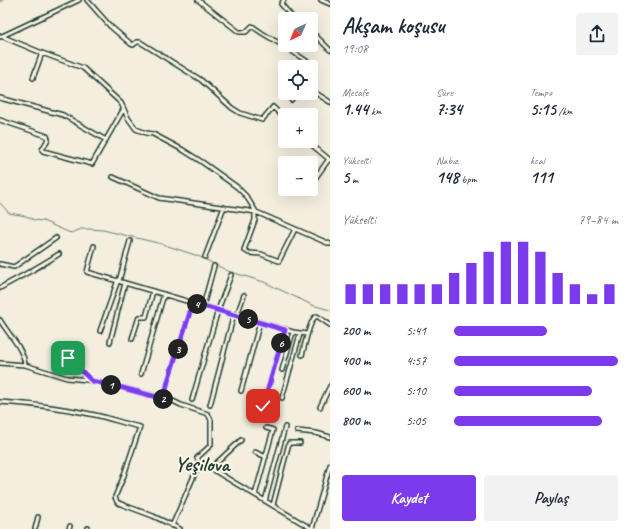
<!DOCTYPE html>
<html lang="tr">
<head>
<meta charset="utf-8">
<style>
  :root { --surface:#fff; --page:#f2f2f3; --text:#1f2937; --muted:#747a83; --accent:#7c3aed }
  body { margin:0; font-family:Caveat,sans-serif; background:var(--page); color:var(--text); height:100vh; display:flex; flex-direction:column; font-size:15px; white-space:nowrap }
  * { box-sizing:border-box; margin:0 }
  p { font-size:13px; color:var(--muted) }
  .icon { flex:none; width:22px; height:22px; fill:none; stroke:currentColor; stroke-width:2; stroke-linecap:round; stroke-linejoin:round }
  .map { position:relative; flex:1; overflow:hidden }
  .details { display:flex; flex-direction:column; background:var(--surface); width:300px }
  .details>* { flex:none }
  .needle { width:26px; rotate:224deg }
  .tools { position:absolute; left:278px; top:12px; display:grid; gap:8px }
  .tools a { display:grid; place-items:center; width:40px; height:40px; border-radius:4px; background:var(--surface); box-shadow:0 4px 16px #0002; font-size:20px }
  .pin { position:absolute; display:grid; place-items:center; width:34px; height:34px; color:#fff; margin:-17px; border-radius:8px; box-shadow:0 2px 6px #0006 }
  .km { position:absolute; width:20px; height:20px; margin:-10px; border-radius:50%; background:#222; color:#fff; font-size:11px; line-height:20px; text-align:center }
  .round { display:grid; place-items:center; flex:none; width:42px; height:42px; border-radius:4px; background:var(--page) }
  .summary { display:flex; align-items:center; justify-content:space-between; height:68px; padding:0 12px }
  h1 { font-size:22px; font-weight:600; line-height:30px }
  .stats { display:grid; grid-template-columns:repeat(3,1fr); gap:6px; height:68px; padding:4px 12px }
  .stats div { display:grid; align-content:center }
  .stats b { font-size:17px; font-weight:600 }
  .stats small { font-size:11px; font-weight:400 }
  .stats p { font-size:11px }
  .chart { height:112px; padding:8px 12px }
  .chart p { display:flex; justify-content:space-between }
  .chart svg { width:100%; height:72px; margin-top:4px; stroke:var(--accent); stroke-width:6 }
  .action { display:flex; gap:8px; margin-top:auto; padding:8px 12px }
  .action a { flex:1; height:46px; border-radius:4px; background:var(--accent); color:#fff; font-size:16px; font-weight:600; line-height:46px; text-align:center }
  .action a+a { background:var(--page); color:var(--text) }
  ul { padding:0 12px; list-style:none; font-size:13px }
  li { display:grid; grid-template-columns:64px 48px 1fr; align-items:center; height:30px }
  li i { height:10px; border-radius:5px; background:var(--accent) }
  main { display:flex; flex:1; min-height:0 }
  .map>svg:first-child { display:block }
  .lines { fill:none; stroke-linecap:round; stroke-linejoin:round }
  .stream { stroke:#6c7d72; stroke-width:1 }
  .river { stroke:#a0a89b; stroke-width:3 }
  .minor-casing { stroke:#1f3d34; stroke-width:6 }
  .minor { stroke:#fcf5e5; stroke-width:3 }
  .route-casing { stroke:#fff; stroke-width:8 }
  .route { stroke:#7c3aed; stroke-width:5 }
  .labels { text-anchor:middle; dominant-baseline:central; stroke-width:4; stroke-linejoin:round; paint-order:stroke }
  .district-label { font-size:21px; font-weight:bold; fill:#1f3d34; stroke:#fcf5e5 }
</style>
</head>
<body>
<main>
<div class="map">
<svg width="330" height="529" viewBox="0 0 330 529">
  <rect width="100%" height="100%" fill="#f3eede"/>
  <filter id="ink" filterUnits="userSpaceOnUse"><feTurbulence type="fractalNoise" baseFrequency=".025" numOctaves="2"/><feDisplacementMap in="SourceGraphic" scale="8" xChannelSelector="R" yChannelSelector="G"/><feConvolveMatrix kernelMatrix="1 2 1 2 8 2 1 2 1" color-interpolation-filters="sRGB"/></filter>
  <g filter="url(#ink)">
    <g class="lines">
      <path class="stream" d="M1,35l74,-35
        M0,203l9,10 17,3 8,4 9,1 25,11 4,1 9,-4h9l13,1 59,14 36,12 30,15 36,11 48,23 18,5"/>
      <path class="river" d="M0,1l2,-1"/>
      <defs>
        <path id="minor" d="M87,0l23,26 21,18 2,1 4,-3h3l61,38 31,28 8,5 22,7 11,-13 12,12
          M198,0l41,32h7l6,-6 10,7 25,15 27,18 -3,6
          M284,0l-3,4 13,15
          M321,0l9,4
          M311,31l19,19
          M1,36l41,17 41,15 38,35 7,15 8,11 10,4 7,1 30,16 19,12 35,25 9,9 9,14v10l-11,30 5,3 12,1 18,7 16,-32
          M0,37l79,-37
          M33,78l9,-25
          M311,90l19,12
          M0,98l63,17 43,25
          M291,100l6,-7
          M0,120l47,16 1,3 -6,11 1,1 49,13 31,-54
          M307,141l23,19
          M113,177l46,21 97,14 74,32
          M311,184l18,-25
          M94,246l-7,26 206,60 14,2
          M205,257l19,-50
          M0,264l14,3 42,-29
          M119,281l11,-40
          M0,288c20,-11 39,-21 59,-34
          M203,306l11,-40
          M237,315l7,-20
          M0,320c8,14 24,29 25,45
          M100,331l18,-51
          M132,339l7,-22h7l7,-26
          M110,342l15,-59
          M302,355c4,-13 5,-26 12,-37l3,-2 13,9
          M68,358l23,23
          M0,363l25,2 42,13 21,2 35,8 50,13 8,4 27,9 3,6v25l-14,13 3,4
          M282,370l11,-38
          M141,374l23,-80
          M241,391l19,-69
          M282,398l18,-64
          M164,399l4,-18 25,-78
          M192,400l26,-90 13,-35
          M0,402c32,2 64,6 95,13 15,3 30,9 45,12l-17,51 -8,19 2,5 4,2 32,12 27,13
          M210,405l24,-91
          M263,406l22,-77
          M320,407l10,-21
          M297,431l19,2 14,4
          M255,452l11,5
          M210,469l31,-29
          M255,495l18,-65 -7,-2
          M265,501l20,-74
          M273,505l16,-62h11
          M172,526l28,-64 112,67
          M35,529l3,-12
          M69,529l1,-3
          M88,529v-1
          M312,529l18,-64"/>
      </defs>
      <use href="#minor" class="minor-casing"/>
      <use href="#minor" class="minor"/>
    </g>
  </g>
  <g class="lines" filter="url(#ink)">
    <defs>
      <path id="route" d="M68,358l24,23 31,7 41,11 4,-18 25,-78 92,27 -22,76"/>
    </defs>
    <use href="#route" class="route-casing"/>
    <use href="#route" class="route"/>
  </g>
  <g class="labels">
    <g class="district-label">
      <text x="202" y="464">Yeşilova</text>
    </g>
  </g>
</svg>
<div class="tools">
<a><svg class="needle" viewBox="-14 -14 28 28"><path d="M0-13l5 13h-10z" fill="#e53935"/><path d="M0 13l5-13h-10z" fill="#747a83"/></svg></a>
<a><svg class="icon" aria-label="locate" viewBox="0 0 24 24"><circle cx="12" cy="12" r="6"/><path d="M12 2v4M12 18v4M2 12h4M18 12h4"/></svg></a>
<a>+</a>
<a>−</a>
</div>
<div class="pin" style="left:68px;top:358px;background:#1e9e55"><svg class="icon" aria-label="arrive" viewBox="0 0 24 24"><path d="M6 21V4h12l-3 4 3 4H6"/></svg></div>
<div class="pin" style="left:263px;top:406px;background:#d93025"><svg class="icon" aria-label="check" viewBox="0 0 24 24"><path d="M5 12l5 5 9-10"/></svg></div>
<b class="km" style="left:111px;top:385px">1</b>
<b class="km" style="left:163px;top:399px">2</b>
<b class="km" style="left:178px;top:349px">3</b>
<b class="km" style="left:197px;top:304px">4</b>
<b class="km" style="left:248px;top:319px">5</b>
<b class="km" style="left:281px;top:343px">6</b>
</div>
<section class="details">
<div class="summary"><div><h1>Akşam koşusu</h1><p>19:08</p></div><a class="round"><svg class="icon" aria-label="share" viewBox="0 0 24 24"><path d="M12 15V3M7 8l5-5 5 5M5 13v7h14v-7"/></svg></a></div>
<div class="stats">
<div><p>Mesafe</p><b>1.44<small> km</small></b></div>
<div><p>Süre</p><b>7:34</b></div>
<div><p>Tempo</p><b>5:15<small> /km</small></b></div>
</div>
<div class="stats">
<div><p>Yükselti</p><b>5<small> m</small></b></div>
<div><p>Nabız</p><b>148<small> bpm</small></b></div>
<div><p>kcal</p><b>111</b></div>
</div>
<div class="chart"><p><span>Yükselti</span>79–84 m</p>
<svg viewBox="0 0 160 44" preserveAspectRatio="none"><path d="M5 44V32M15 44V32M25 44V32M35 44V32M45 44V32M55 44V32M65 44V25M75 44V19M85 44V12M95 44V6M105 44V6M115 44V12M125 44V25M135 44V32M145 44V38M155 44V32"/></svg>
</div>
<ul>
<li><b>200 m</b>5:41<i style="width:57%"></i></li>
<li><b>400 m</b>4:57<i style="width:100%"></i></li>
<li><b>600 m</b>5:10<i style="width:84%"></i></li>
<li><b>800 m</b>5:05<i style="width:90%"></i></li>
</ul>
<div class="action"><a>Kaydet</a><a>Paylaş</a></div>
</section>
</main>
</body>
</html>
